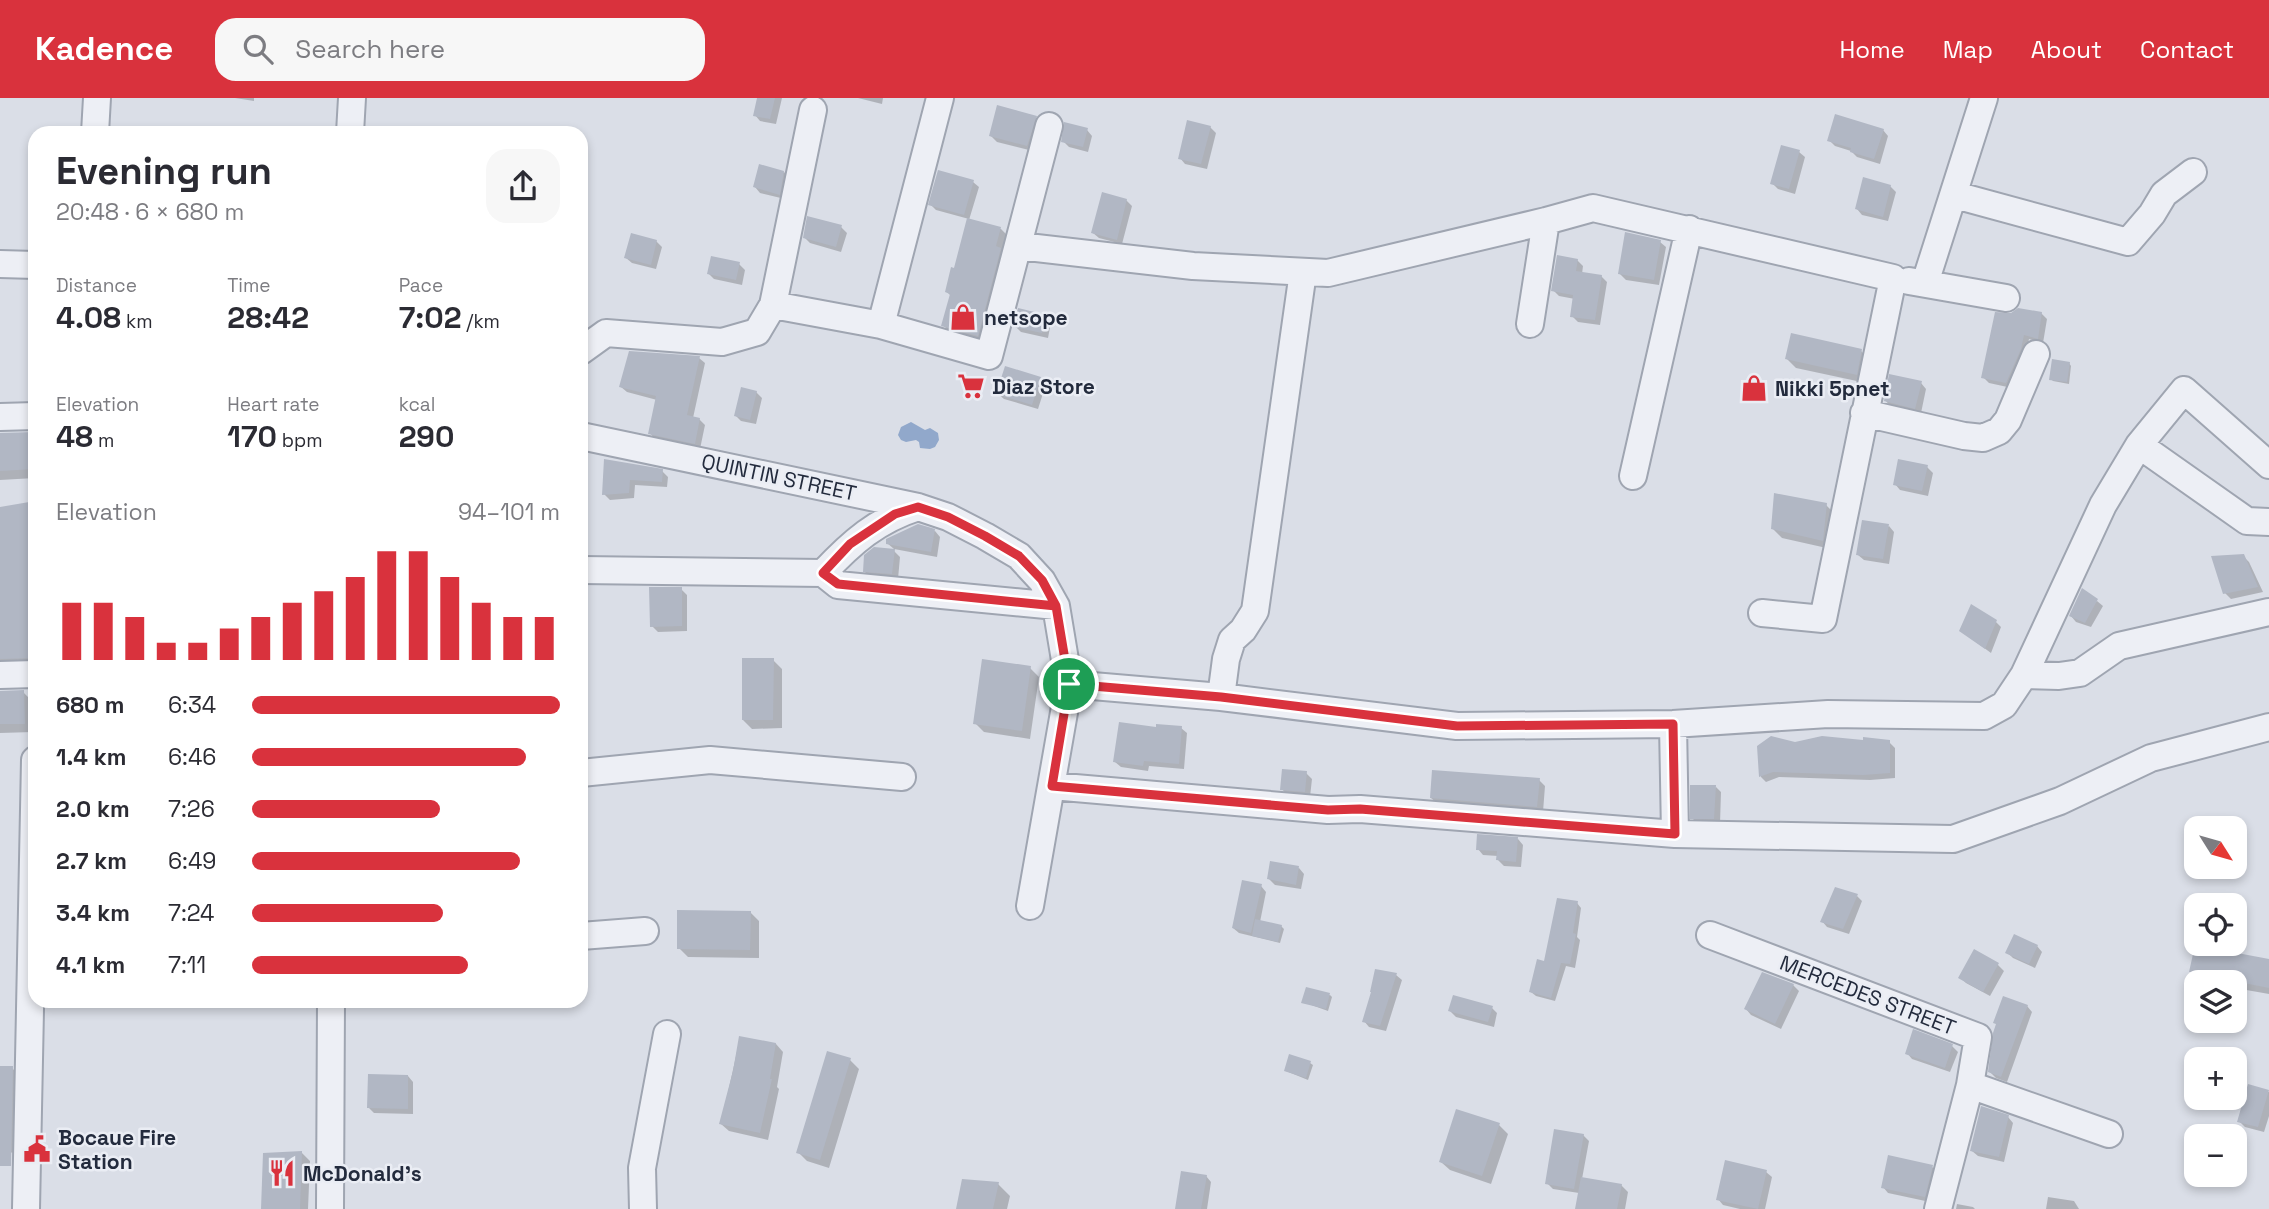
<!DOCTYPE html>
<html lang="en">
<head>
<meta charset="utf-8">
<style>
  :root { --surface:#fff; --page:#f7f7f7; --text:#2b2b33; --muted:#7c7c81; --accent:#d9323d }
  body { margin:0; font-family:"Space Grotesk",sans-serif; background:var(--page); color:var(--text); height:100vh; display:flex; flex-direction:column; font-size:26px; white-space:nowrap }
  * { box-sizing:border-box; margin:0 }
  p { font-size:23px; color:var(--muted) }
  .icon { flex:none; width:38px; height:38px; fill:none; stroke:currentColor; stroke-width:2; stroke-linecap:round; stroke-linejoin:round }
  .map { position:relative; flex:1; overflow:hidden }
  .panel { position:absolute; left:28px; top:28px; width:560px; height:882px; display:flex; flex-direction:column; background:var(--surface); border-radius:21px; box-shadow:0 4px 10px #0003 }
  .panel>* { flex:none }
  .needle { width:46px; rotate:127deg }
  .fabs { position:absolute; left:2184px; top:718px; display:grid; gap:14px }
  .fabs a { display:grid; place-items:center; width:63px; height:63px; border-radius:14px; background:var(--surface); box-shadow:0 4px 10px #0003; font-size:35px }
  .pin { position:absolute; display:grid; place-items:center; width:60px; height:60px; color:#fff; margin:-30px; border:4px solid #fff; border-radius:50%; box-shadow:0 2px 7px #0007 }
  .round { display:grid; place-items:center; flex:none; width:74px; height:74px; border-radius:21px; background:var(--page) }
  .head { display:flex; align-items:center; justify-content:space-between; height:119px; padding:0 28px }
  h1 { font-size:38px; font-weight:700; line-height:52px }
  .metrics { display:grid; grid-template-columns:repeat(3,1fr); gap:10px; height:119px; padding:7px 28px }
  .metrics div { display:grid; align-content:center }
  .metrics b { font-size:30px; font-weight:700 }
  .metrics small { font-size:19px; font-weight:400 }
  .metrics p { font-size:19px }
  .chart { height:196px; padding:14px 28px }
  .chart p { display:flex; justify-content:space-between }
  .chart svg { width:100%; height:126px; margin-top:7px; stroke:var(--accent); stroke-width:6 }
  ul { padding:0 28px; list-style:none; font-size:23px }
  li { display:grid; grid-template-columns:112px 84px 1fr; align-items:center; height:52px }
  li i { height:18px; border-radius:9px; background:var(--accent) }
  header { display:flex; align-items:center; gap:42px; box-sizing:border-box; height:98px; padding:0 35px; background:var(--accent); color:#fff }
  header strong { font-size:33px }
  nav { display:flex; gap:38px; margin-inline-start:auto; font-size:24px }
  .search { width:490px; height:63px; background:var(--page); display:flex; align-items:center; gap:18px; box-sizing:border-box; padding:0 24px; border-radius:21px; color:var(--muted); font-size:26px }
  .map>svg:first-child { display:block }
  .water { fill:#91a8cb }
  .shadow { fill:#0003 }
  .building { fill:#b1b7c4 }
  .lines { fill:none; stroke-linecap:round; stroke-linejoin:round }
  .minor-casing { stroke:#9fa5b1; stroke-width:30 }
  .minor { stroke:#edeff5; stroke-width:26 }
  .route-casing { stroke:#fff; stroke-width:14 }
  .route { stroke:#d9323d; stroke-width:9 }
  .labels { text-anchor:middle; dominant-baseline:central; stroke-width:5; stroke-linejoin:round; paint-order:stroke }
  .poi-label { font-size:21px; font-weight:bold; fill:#232b3d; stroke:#eaedf4; text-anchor:start }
  .street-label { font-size:21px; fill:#232b3d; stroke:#eaedf4 }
</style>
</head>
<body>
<header>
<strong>Kadence</strong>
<div class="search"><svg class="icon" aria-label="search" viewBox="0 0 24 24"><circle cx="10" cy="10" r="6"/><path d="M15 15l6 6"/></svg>Search here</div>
<nav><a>Home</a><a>Map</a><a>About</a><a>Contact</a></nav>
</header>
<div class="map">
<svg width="2269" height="1111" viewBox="0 0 2269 1111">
  <rect width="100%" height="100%" fill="#dadee7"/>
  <path class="water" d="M911,324l14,8 5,-2 8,5 1,7 -4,7 -5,2 -10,-1 -1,-6 -3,-2 -10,2 -5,-2 -3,-5 3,-8z"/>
  <path class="shadow" d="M235,0h19v3z
    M759,0h23l-6,26 -16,-3 -5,-6z
    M858,0h25l-1,6z
    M1036,20l6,5 -9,28 -36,-9 -6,-6z
    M1210,29l6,6 -9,36 -22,-5 -5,-6z
    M1087,32l5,6 -4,16 -19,-5 -6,-6z
    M1883,32l5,6 -8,28 -23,-7 -6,-6 -16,-5 -6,-6z
    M1799,54l6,5 -10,37 -17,-5 -6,-6z
    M784,74l5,6 -4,21 -25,-6 -5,-6z
    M973,84l6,5 -10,33 32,9 5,5 -4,17 4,4 -23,86 -34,-10 -6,-6 8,-29 -4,-4 8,-22 14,-51 -33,-9 -6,-6z
    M1890,88l6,6 -8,29 -26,-6 -5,-6z
    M1126,102l6,6 -10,38 -23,-6 -6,-5z
    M841,129l6,6 -6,19 -31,-9 -5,-5z
    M656,143l6,6 -6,22 -24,-6 -6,-5z
    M1660,144l6,5 -7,38 -33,-5 -6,-6z
    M1577,162l6,6 -1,8 19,2 6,6 -7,43 -22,-3 -6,-6 3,-17 -16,-3 -6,-6z
    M739,166l6,6 -3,15 -28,-6 -5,-5z
    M2041,215l6,6 -4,24 -14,-4 -3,16 -14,33 -23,-5 -6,-6z
    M1046,218l5,6 -3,16 -27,-6 -6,-6z
    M1861,253l9,9 -4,23 -70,-15 -9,-9z
    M699,260l6,5 -12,55 6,1 6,6 -5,24 -45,-10 -5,-6 7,-33 -30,-8 -6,-5z
    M2069,265l2,3 -2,18 -16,-3 -2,-2z
    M1040,281l6,5 -8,25 -34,-10 -6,-5z
    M1921,285l5,6 -5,24 -30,-6 -5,-6z
    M756,294l6,6 -6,26 -15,-3 -5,-5z
    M35,336v44l-35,2v-45z
    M606,363l56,10 6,6 -1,10 -32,-2 -1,13 -24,2 -6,-6z
    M1927,369l6,6 -5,23 -28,-6 -5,-6z
    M35,405v164l-35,5v-164z
    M1826,407l9,9 -4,35 -49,-11 -9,-9z
    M1889,428l5,6 -5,32 -25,-4 -6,-5z
    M935,433l5,6 -3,20 -43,-8 -7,-6z
    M894,453l6,6 -2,22 -28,-2 -6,-6z
    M2243,458l6,6 14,30 -32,7 -6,-6z
    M681,491l6,6v36l-29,1 -6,-6z
    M2097,503l6,5 -12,21 -15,-5 -5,-6z
    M1995,523l6,6 -10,26 -30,-22z
    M773,562l9,9v59l-30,1 -9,-9z
    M1030,570l9,9 -9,62 -46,-7 -9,-9z
    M0,594h23l9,9 1,31 -33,1z
    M1181,630l6,5 -3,36 -35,-3 -1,5 -27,-4 -6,-5 43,-33z
    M1889,644l6,6v30l-25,2 -91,-3 -13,5 -5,-5 -2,-31z
    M1306,675l6,6 -2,18 -23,-2 -5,-6z
    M1539,682l6,6 -2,26 -106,-9 -6,-5z
    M1716,689l5,5 -1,32h-22l-6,-6z
    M1518,741l5,6 -2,22 -17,-1 -6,-6v-4l-15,-1 -5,-6z
    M1299,770l5,6 -3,15 -26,-4 -6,-6z
    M1261,788l5,6 -6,30 21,4 3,3 -4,14 -41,-10 -6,-5z
    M1857,798l5,5 -13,33 -22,-7 -5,-6z
    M1577,805l4,5 -4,29 3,3 -5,28 -9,-2 -11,35 -19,-5 -5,-4z
    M750,814l9,9v37l-71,-1 -9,-9z
    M2037,848l5,6 -7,16 -22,-10 -6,-6z
    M1975,854l23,13 6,6 -14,25 -24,-13 -6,-6z
    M2269,863v33l-34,-6v-6l-35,-1 -9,-9z
    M1396,877l6,5 -16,51 -17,-4 -5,-6z
    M1793,887l6,6 -18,38 -30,-14 -5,-6z
    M1330,897l2,2 -4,14 -25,-9z
    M2027,908l5,6 -25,70 -11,-4 -6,-6 8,-47z
    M1492,910l5,5 -3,14 -38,-10 -6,-6z
    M740,940l36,6 7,8 -6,35 2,2 -11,51 -39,-9 -8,-7z
    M1952,948l6,6 -8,20 -38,-13 -5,-6z
    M850,962l9,9 -30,99 -22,-7 -9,-9z
    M1310,965l3,2 -5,15 -22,-9z
    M0,970h12l9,9 -1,76 -20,-1z
    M408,978l5,6v32l-39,-1 -5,-5z
    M2249,988l20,6v24l-5,16 -19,-5 -6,-6z
    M2008,1019l5,6 -9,39 -26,-6 -6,-5z
    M1499,1027l9,9 -17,50 -41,-14 -9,-8z
    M1583,1037l6,6 -7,38 39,6 7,7 -3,17h-48l2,-16 -26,-4 -6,-6z
    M301,1054l9,9 -2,48h-45z
    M1932,1069l6,5 -8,30 -42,-9 -5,-6z
    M1766,1074l6,5 -7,32h-25l-17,-4 -5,-6z
    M1206,1078l5,6 -4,27h-30z
    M998,1086l12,12 -3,13h-49z
    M2048,1099l26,4 5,8h-33z
    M1957,1106l16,3 2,2h-19z"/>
  <path class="building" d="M757,0h18l-5,21 -17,-3z
    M997,7l40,11 -10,30 -38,-10z
    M1835,16l49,15 -10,30 -24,-7 1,-4 -24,-7z
    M1187,22l24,6 -10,38 -23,-5z
    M1064,24l24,6 -5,19 -22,-5z
    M1781,47l19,5 -11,39 -19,-5z
    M759,66l25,7 -4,24 -27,-8z
    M938,72l36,10 -10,35 -36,-10z
    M1863,79l28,8 -8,32 -28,-8z
    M1102,94l25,7 -10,41 -26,-7z
    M807,118l35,9 -6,22 -33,-9z
    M967,120l34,9 -5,19 5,2 -23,88 -37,-10 9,-32 -5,-2 6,-25 3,1z
    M1625,134l36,8 -7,40 -36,-6z
    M631,135l26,7 -6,25 -27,-7z
    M1557,157l21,4 -2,12 26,4 -7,45 -25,-3 3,-22 -22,-4z
    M711,158l29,6 -4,18 -29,-6z
    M1018,210l29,7 -5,18 -29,-6z
    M2018,210l24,4 -4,27 -14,-4 -3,14 -15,34 -25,-5 14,-66 16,1z
    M1791,235l71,16 -5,26 -72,-16z
    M629,253l71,5 -13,59 13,3 -5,26 -47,-10 8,-38 -37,-9z
    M2052,261l18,3 -3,20 -18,-2z
    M1005,268l36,11 -9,28 -36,-11z
    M1889,276l33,7 -7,28 -31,-8z
    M741,289l16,4 -7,29 -16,-4z
    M35,334v37l-35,2v-38z
    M604,361l59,10 -1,13 -32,-2 -1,13 -27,2z
    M1898,361l30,6 -6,26 -29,-6z
    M1774,395l53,10 -4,38 -52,-12z
    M35,403v157l-35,1v-152z
    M1862,422l27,4 -6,35 -27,-4z
    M918,426l17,5 -4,23 -45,-8v-5z
    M874,449l21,2 -3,25 -29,-2 1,-17z
    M2244,456l14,33 -35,7 -12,-38z
    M649,489h33v39l-32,1z
    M2082,490l16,11 -13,24 -16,-7z
    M1971,506l26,16 -12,29 -26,-18z
    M742,560h32l-1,62h-31z
    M982,561l49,7 -9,65 -49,-7z
    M24,592l1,34h-25v-33z
    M1119,624l37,5v-3l26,2 -3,38 -35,-3 -1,5 -30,-4z
    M1771,638l24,6 27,-6 41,4v-3l27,3v33l-27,2 -90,-3 -14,5 -2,-31z
    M1282,671l25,2 -2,21 -25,-2z
    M1432,672l108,8 -3,29 -107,-9z
    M1690,687h26l-2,34h-24z
    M1477,736l41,3 -2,25 -20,-2 1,-9 -21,-1z
    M1270,763l29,5 -3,19 -29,-6z
    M1242,782l20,4 -11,49 -19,-5z
    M1835,789l23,7 -15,35 -23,-7z
    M1557,800l21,3 -5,32 3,1 -6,30 -9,-1 -10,35 -22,-6 8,-33 7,2z
    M677,812l74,1 -1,39 -73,-1z
    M1255,821l27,6 -4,17 -26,-6z
    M2014,836l24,11 -9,19 -24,-11z
    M2195,847l74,14v29l-80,-16z
    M1974,851l25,14 -16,29 -25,-14z
    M1375,871l22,4 -17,53 -18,-4 9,-30h-1z
    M1762,874l32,12 -19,40 -31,-15z
    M1306,889l24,6 -4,16 -25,-6z
    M1453,897l40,11 -5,16 -40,-11z
    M2003,898l25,9 -27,72 -13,-5 5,-39 3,-9 -3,-1z
    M1913,931l40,15 -8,24 -40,-14z
    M739,938l37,7 -6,36h2l-12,54 -41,-9 14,-53z
    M827,953l24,7 -31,102 -24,-7z
    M1289,956l22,7 -5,17 -22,-7z
    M0,968h13l-2,100h-11z
    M368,976l40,1v34l-41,-1z
    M2248,986l21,6 -11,37 -21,-5z
    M1981,1008l28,9 -10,42 -29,-6z
    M1456,1011l44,14 -18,53 -43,-14z
    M1554,1031l30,5 -10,55 -29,-5z
    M302,1053l-2,58h-39l2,-56z
    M1888,1057l45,10 -8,32 -44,-9z
    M1725,1062l42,10 -9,39 -42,-9z
    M1181,1073l26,4 -6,34h-26z
    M1581,1079l41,7 -5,25h-42z
    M962,1081l37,3 -6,27h-37z"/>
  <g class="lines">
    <defs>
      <path id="minor" d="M95,35l2,-35
        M350,35l2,-35
        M1955,97l173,47 24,-28 12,-20 29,-22
        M1019,148l174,20 135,7 218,-52 47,-13 300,70 -70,341 -61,-6
        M0,166l35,1
        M1909,183l97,17
        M1925,185l59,-185
        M773,207l40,-195
        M1530,226l16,-103
        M881,227l59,-227
        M581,253l25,-18 116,9 35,-10 16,-27 108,20 108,31 60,-230
        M1864,315l100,23 19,2 16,-7 9,-11 28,-66
        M0,319l35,-1
        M581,338l337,71 30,10 37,19 34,20 23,25 14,25 13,78 -39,222
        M2139,347l108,76 22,1
        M1633,378l56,-247
        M581,472l242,3 15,12 218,21
        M823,475c29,-31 54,-53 95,-66
        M0,577l35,-1
        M2024,577l35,1 21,-3 39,-27 150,-34
        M1069,586l152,13 236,29 216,-2 155,-10 156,2 20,-11 20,-30 79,-170 36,-60 45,-55 85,75
        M1221,599l5,-38 6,-19 11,-10 12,-19 48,-339
        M1673,626l2,110
        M581,675l129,-13 192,17
        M1052,688l276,24 32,-1 315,25 278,5 107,-38 91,-43 118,-31
        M1710,837l268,102 -8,48 -32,124
        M581,838l64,-5
        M1970,987l139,49
        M26,1111l9,-449
        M330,1111l1,-208
        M643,1111l-1,-41 25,-134"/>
    </defs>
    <use href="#minor" class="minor-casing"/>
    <use href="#minor" class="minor"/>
  </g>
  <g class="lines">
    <defs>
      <path id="route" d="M1069,586l-13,-78 -14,-26 -23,-24 -34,-20 -37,-19 -30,-10 -23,7 -45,30 -27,29 15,11 218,22 13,78 152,13 236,29 216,-2 2,110 -315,-25 -32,1 -276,-24 17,-102"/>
    </defs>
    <use href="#route" class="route-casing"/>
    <use href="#route" class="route"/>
  </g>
  <defs>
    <symbol id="shop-bare" viewBox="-9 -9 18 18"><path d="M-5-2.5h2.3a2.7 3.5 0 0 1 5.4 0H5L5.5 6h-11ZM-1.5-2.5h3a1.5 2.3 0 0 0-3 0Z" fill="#d9323d" stroke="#eaedf4" stroke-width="2.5" paint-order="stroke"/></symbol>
    <symbol id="supermarket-bare" viewBox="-9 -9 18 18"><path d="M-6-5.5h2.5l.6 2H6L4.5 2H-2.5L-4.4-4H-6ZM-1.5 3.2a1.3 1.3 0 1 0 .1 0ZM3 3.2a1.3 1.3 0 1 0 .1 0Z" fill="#d9323d" stroke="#eaedf4" stroke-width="2.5" paint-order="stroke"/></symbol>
    <symbol id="civic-bare" viewBox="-9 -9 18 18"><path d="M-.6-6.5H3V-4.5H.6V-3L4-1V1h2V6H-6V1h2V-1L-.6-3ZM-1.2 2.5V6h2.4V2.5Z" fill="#d9323d" stroke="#eaedf4" stroke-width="2.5" paint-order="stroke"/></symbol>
    <symbol id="restaurant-bare" viewBox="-9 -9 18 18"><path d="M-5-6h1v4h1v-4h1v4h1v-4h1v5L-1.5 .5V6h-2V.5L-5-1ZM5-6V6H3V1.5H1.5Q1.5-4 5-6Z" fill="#d9323d" stroke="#eaedf4" stroke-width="2.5" paint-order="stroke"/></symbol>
  </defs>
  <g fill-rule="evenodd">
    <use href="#shop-bare" x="944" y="200" width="38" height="38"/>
    <use href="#supermarket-bare" x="952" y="269" width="38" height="38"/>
    <use href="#shop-bare" x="1735" y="271" width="38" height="38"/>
    <use href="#civic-bare" x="18" y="1032" width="38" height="38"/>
    <use href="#restaurant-bare" x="263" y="1056" width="38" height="38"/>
  </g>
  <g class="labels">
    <g class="poi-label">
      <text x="984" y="219">netsope</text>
      <text x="992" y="288">Diaz Store</text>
      <text x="1775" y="290">Nikki 5pnet</text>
      <text x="58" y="1039">Bocaue Fire<tspan x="58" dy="24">Station</tspan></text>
      <text x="303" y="1075">McDonald's</text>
    </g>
    <g class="street-label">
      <text transform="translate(779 379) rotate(12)">QUINTIN STREET</text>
      <text transform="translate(1868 897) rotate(21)">MERCEDES STREET</text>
    </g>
  </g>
</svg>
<div class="fabs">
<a><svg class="needle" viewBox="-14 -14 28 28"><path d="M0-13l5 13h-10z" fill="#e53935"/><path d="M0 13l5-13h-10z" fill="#7c7c81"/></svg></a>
<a><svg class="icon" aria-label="locate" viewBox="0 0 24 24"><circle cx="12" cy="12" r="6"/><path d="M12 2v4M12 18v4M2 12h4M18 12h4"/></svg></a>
<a><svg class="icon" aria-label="layers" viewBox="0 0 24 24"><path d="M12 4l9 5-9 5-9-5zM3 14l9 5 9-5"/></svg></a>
<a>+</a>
<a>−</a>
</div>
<div class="pin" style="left:1069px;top:586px;background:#1e9e55"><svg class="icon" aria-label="arrive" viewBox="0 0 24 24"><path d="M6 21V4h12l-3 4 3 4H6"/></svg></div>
<section class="panel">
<div class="head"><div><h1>Evening run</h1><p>20:48 · 6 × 680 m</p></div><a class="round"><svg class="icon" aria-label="share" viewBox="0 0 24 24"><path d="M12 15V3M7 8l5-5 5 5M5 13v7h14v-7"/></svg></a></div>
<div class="metrics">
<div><p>Distance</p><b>4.08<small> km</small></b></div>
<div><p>Time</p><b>28:42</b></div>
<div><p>Pace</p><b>7:02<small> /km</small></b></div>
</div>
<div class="metrics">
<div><p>Elevation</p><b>48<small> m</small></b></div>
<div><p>Heart rate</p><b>170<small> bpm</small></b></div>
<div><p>kcal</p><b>290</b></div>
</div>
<div class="chart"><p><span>Elevation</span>94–101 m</p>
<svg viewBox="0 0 160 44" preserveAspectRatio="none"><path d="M5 44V24M15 44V24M25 44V29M35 44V38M45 44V38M55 44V33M65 44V29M75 44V24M85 44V20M95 44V15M105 44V6M115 44V6M125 44V15M135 44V24M145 44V29M155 44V29"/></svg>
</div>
<ul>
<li><b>680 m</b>6:34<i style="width:100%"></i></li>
<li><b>1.4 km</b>6:46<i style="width:89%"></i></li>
<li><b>2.0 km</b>7:26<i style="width:61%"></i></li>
<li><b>2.7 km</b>6:49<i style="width:87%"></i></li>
<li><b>3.4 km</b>7:24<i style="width:62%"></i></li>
<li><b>4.1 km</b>7:11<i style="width:70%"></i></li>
</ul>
</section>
</div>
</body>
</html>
